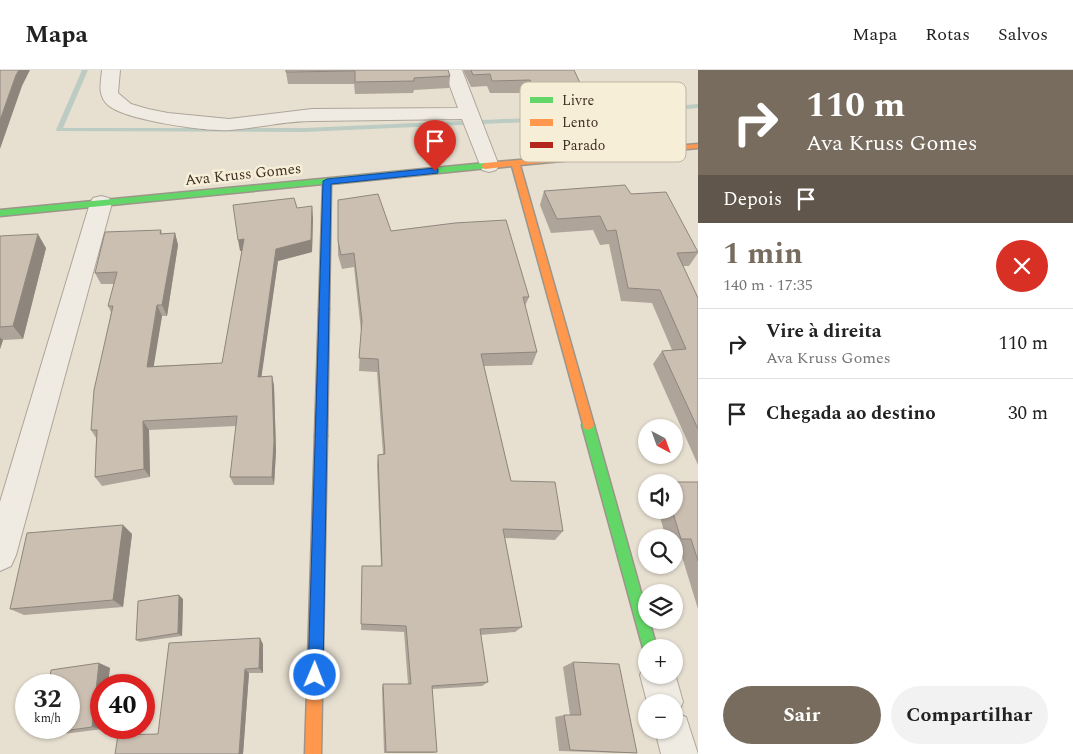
<!DOCTYPE html>
<html lang="pt">
<meta charset="utf-8">
<style>
body{margin:0;font-family:Spectral,serif;background:#f2f2f2;color:#222;height:100vh;display:flex;flex-direction:column;font-size:19px;white-space:nowrap}
*{box-sizing:border-box;margin:0}
p{font-size:16px;color:#767676}
.icon{flex:none;width:28px;height:28px;fill:none;stroke:currentColor;stroke-width:2;stroke-linecap:round;stroke-linejoin:round}
.map{position:relative;flex:1;overflow:hidden}
.details{display:flex;flex-direction:column;background:#fff;width:375px}
.details>*{flex:none}
.banner{background:#786c5e;color:#fff;overflow:hidden}
.needle{width:32px;rotate:139deg}
.tools{position:absolute;left:638px;top:349px;display:grid;gap:10px}
.tools a{display:grid;place-items:center;width:45px;height:45px;border-radius:50%;background:#fff;box-shadow:0 1px 4px #0004;font-size:25px}
.speed{position:absolute;left:15px;top:604px;display:flex;gap:10px;font-size:25px;font-weight:700;text-align:center}
.speed>*{display:grid;place-content:center;width:65px;height:65px;border-radius:50%;background:#fff;box-shadow:0 1px 4px #0004;line-height:1}
.speed small{font-size:12px;font-weight:400}
.speed .limit{border:8px solid #d22;background:#fff;color:#111}
.pin{position:absolute;display:grid;place-items:center;width:42px;height:42px;color:#fff;margin:-51px -21px;border-radius:50% 50% 50% 0;rotate:-45deg;box-shadow:0 0 5px #0007}
.pin .icon{rotate:45deg}
.me{position:absolute;width:55px;margin:-28px;rotate:1deg;stroke-linejoin:round;filter:drop-shadow(0 0 4px #0008)}
.turn{display:flex;align-items:center;gap:18px;height:105px;padding:0 25px;font-size:22px}
.turn .icon{width:65px;height:65px;stroke-width:2.5}
.turn b{display:block;font-size:35px;line-height:42px}
.then{display:flex;align-items:center;height:48px;padding:0 25px;background:#0003;gap:10px;font-size:19px}
.round{display:grid;place-items:center;flex:none;width:52px;height:52px;border-radius:26px;background:#f2f2f2}
.headline{display:flex;align-items:center;justify-content:space-between;height:85px;padding:0 25px}
h1{font-size:30px;font-weight:700;line-height:38px;color:#786c5e}
.cta{display:flex;gap:10px;margin-top:auto;padding:10px 25px}
.cta a{flex:1;height:58px;border-radius:30px;background:#786c5e;color:#fff;font-size:20px;font-weight:700;line-height:58px;text-align:center}
.cta a+a{background:#f2f2f2;color:#222}
ul{padding:0;list-style:none}
li{display:flex;align-items:center;gap:15px;height:70px;padding:0 25px;border-top:1px solid #e0e0e0}
li div{flex:1}
li b{display:block;font-size:19px}
li em{font-style:normal}
header{display:flex;align-items:center;gap:30px;box-sizing:border-box;height:70px;padding:0 25px;background:#fff;border-bottom:1px solid #e0e0e0}
header strong{font-size:24px}
nav{display:flex;gap:28px;margin-inline-start:auto;font-size:18px}
main{display:flex;flex:1;min-height:0}
.map>svg:first-child{display:block}
</style>
<header>
<strong>Mapa</strong>
<nav><a>Mapa</a><a>Rotas</a><a>Salvos</a></nav>
</header>
<main>
<div class="map">
<svg width="698" height="684" viewBox="0 0 698 684">
<rect width="100%" height="100%" fill="#e7e0d1"/>
<g fill="none" stroke-linecap="round" stroke-linejoin="round">
<path fill="#bcccc2" fill-rule="evenodd" d="M82 0H88L63 58H304L550 47 553 49 550 51 304 62 57 61 56 60Z
M698 34V38L582 48 579 46 582 44Z"/>
<defs>
<path id="street" d="M102 0H120L118 23 131 34 148 39 168 43 229 49 312 39 458 38 444 0H462L499 96 496 100 489 102 482 100 462 49C412 50 363 50 313 51 285 51 258 58 230 60 208 62 124 50 108 35 97 25 101 13 102 0Z
M101 126 109 128 112 133 16 485 11 496 0 501V432L90 133 93 128Z
M646 592V605H674V600L683 632 678 644 686 647 698 684H661L655 660H674V632H647L640 605Z"/>
<path id="fast" d="M485 93 488 94V98L331 114 329 239 324 243 319 239 323 114 0 146V140Z
M588 350 592 352 594 355 646 540V550H649L657 578H646V584L643 578 582 355 584 352Z"/>
<path id="slow" d="M698 74V78L520 95 594 355 592 358 588 360 584 358 512 96 485 99 481 96 485 93Z
M321 361 325 362 327 366 321 684H305L315 366 317 362Z"/>
<path id="jam" d="M324 235 329 239 327 366 325 370 321 371 317 370 315 366 319 239Z"/>
</defs>
<use href="#street" stroke="#ada599" stroke-width="2"/>
<use href="#fast" stroke="#9c958a" stroke-width="3"/>
<use href="#slow" stroke="#9c958a" stroke-width="3"/>
<use href="#jam" stroke="#9c958a" stroke-width="3"/>
<use href="#street" fill="#efebe3" fill-rule="evenodd"/>
<use href="#fast" fill="#63d668" fill-rule="evenodd"/>
<use href="#slow" fill="#ff974d" fill-rule="evenodd"/>
<use href="#jam" fill="#b3261e" fill-rule="evenodd"/>
</g>
<path fill="#afa499" d="M448 0 450 6 449 18 414 20 413 23 355 24 354 14H288L286 2Z
M463 0H574L604 65 599 77 550 81 527 23H490L487 16 471 17Z
M544 121 631 124 698 183 689 196H683L698 228V395L653 294 662 281 672 280 652 233 621 231 609 174 600 175 593 160 551 163 540 135Z
M297 138 313 148 312 182 278 191 261 307 272 306 274 316 276 381 274 415H234L230 407 236 356 149 360 150 407 102 416 95 407 96 368 91 360 111 242 108 236 114 214H101L95 203 161 160 162 164 175 163 178 175 167 246H162L153 296 222 293 242 181H240Z
M391 161 529 227 525 236 537 282 532 295 484 296 511 411 563 461 555 470 505 468 522 557 515 562 480 565 488 612 482 616 432 619 437 682 433 683H384L382 618 383 614H408L404 562 361 560 362 496H381L377 395 378 385 383 384 377 302 359 301 361 261 354 197 342 199 338 185V171Z
M0 166 46 178 23 269 3 270 0 279Z
M662 412H698V539L679 477H674V468H666L658 440H674V412Z
M123 455 132 464 123 537 24 545 10 539Z
M183 529 182 566 140 572 136 570Z
M263 574V603H249L243 684H115L158 664Z
M573 592 637 683H623L559 681 555 647 564 645H570L563 597Z
M99 593 110 598 101 658H104L103 659 55 665 41 664Z"/>
<path fill="#8e867d" d="M19 0H30L22 16 0 79V50L16 5Z
M312 136 313 148 312 182 278 191 260 317 258 307 276 179Z
M175 163 178 175 167 246 162 235Z
M38 164 46 178 23 269 13 256Z
M244 169 247 180 240 181 238 170Z
M157 235 162 246 152 307 147 297Z
M0 267 3 270 0 279Z
M272 306 274 316 276 381 274 415 272 407Z
M143 351 149 360 150 407 144 399Z
M123 455 132 464 123 537 113 530Z
M179 525 183 529 182 566 178 563Z
M260 568 263 574V603L259 598Z
M99 593 110 598 108 615H101V658H104L103 659 92 657Z
M245 599 249 603 243 684H239Z"/>
<path fill="#cbbfb2" stroke="#8e867d" d="M0 0H19L16 5 0 50Z
M286 0H448L450 6 414 8V11L355 12V1L286 2Z
M471 0H574L604 65 554 68 530 10 492 11 490 4 473 5Z
M625 115 631 124 666 122 698 182 677 183 698 228V359L662 281 686 279 660 220 628 218 616 160 607 161 600 146 557 149 544 121Z
M378 124 391 161 455 153 506 150 529 227H523L537 282 481 284 511 411 555 412 563 461 503 459 522 557 480 559 488 612 432 616 437 682H386L383 614H411L406 556 361 554 362 496H382L378 385 385 384 378 289 359 288 362 251 354 183 341 185 338 171V130Z
M294 128 297 138 312 136 311 170 276 179 258 307 272 306 274 371 272 407H230L237 346 143 351 144 399 95 407 97 360H91L94 320 113 236H108L117 202 95 203 105 162 161 160 160 164 175 163 162 235H157L147 297 222 293 244 169 238 170 233 135Z
M38 164 13 256 0 257V166Z
M663 412H698V491L691 469H681L672 440H674V412Z
M123 455 113 530 10 539 27 463Z
M179 525 178 563 136 570 138 531Z
M260 568 259 598 245 599 239 684H115L118 665 158 664 169 573Z
M573 592 619 594 637 683 570 680 564 645H581Z
M99 593 92 657 41 664 42 658H69V615H49L51 600Z"/>
<path fill="#1a73e8" stroke="#114b97" d="M435 98 438 99V103L331 114 323 605 320 610 315 612 310 610 308 605 323 111 327 109Z"/>
<g text-anchor="middle" stroke-width="5" stroke-linejoin="round" paint-order="stroke">
<g font-size="15" fill="#3d2e20" stroke="#f7eed8">
<text transform="translate(243 104) rotate(-6)" y="5">Ava Kruss Gomes</text>
</g>
</g>
<rect x="520" y="12" width="166" height="80" rx="8" fill="#f7eed8" stroke="#bfb4a1" stroke-width="1"/>
<rect x="530" y="27" width="23" height="6" fill="#63d668"/>
<rect x="530" y="49" width="23" height="7" fill="#ff974d"/>
<rect x="530" y="72" width="23" height="6" fill="#b3261e"/>
<g font-size="14" fill="#3d2e20">
<text x="562" y="35">Livre</text>
<text x="562" y="57">Lento</text>
<text x="562" y="80">Parado</text>
</g>
</svg>
<div class="tools">
<a><svg class="needle" viewBox="-14 -14 28 28"><path d="M0-13l5 13h-10z" fill="#e53935"/><path d="M0 13l5-13h-10z" fill="#767676"/></svg></a>
<a><svg class="icon" aria-label="sound" viewBox="0 0 24 24"><path d="M4 9h4l5-4v14l-5-4H4zM17 9q2 3 0 6"/></svg></a>
<a><svg class="icon" aria-label="search" viewBox="0 0 24 24"><circle cx="10" cy="10" r="6"/><path d="M15 15l6 6"/></svg></a>
<a><svg class="icon" aria-label="layers" viewBox="0 0 24 24"><path d="M12 4l9 5-9 5-9-5zM3 14l9 5 9-5"/></svg></a>
<a>+</a>
<a>−</a>
</div>
<div class="speed"><div>32<small>km/h</small></div><div class="limit">40</div></div>
<div class="pin" style="left:435px;top:101px;background:#d93025"><svg class="icon" aria-label="arrive" viewBox="0 0 24 24"><path d="M6 21V4h12l-3 4 3 4H6"/></svg></div>
<svg class="me" style="left:315px;top:605px" viewBox="-20 -20 40 40"><circle r="17" fill="#1a73e8" stroke="#fff" stroke-width="3"/><path d="M0-11L8 9 0 5-8 9z" fill="#fff"/></svg>
</div>
<section class="details">
<div class="banner">
<div class="turn"><svg class="icon" aria-label="right" viewBox="0 0 24 24"><path d="M7 20v-9h11M14 6l5 5-5 5"/></svg><div><b>110 m</b>Ava Kruss Gomes</div></div>
<div class="then">Depois<svg class="icon" aria-label="arrive" viewBox="0 0 24 24"><path d="M6 21V4h12l-3 4 3 4H6"/></svg></div>
</div>
<div class="headline"><div><h1>1 min</h1><p>140 m · 17:35</p></div><a class="round" style="background:#d93025;color:#fff"><svg class="icon" aria-label="close" viewBox="0 0 24 24"><path d="M6 6l12 12M18 6L6 18"/></svg></a></div>
<ul>
<li><svg class="icon" aria-label="right" viewBox="0 0 24 24"><path d="M7 20v-9h11M14 6l5 5-5 5"/></svg><div><b>Vire à direita</b><p>Ava Kruss Gomes</p></div><em>110 m</em></li>
<li><svg class="icon" aria-label="arrive" viewBox="0 0 24 24"><path d="M6 21V4h12l-3 4 3 4H6"/></svg><div><b>Chegada ao destino</b></div><em>30 m</em></li>
</ul>
<div class="cta"><a>Sair</a><a>Compartilhar</a></div>
</section>
</main>
